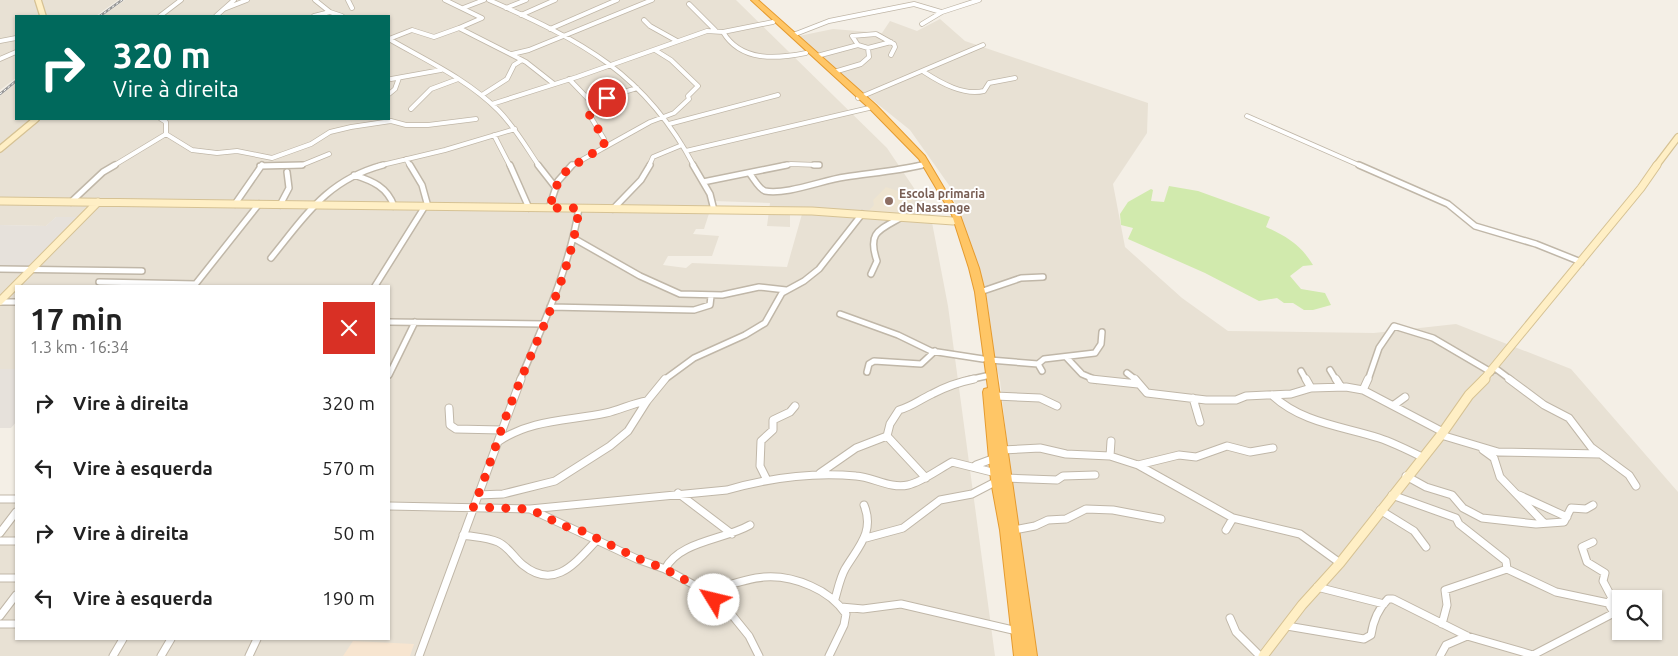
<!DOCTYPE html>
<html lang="pt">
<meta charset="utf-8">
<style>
body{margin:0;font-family:Ubuntu,sans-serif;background:#f6f6f6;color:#222;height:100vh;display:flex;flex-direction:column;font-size:19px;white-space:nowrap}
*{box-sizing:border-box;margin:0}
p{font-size:16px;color:#767676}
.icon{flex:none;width:28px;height:28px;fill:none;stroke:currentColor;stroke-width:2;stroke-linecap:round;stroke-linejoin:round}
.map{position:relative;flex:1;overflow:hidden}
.details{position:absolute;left:15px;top:285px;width:375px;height:355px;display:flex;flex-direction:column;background:#fff;border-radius:0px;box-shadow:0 1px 4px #0004}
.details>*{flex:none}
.banner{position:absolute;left:15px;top:15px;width:375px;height:105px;border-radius:0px;box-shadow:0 1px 4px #0004;background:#00695c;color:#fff;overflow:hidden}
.tools{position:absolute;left:1612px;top:590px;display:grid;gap:10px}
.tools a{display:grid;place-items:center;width:50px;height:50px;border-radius:0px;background:#fff;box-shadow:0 1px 4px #0004;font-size:25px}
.pin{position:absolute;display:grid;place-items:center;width:42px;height:42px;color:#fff;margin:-21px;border:2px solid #fff;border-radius:50%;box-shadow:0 1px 5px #0007}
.me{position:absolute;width:55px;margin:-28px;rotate:306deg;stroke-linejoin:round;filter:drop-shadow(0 0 4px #0008)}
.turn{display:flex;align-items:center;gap:18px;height:105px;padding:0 15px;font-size:22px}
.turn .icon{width:65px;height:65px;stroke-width:2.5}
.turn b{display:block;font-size:35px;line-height:42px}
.round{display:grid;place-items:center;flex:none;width:52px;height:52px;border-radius:0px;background:#f6f6f6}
.head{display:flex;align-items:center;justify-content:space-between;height:85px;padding:0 15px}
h1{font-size:30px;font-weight:700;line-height:38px}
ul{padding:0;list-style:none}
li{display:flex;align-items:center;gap:15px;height:65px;padding:0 15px}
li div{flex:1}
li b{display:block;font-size:19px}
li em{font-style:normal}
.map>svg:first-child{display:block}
</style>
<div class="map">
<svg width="1678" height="656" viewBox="0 0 1678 656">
<rect width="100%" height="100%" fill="#f4efe6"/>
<path fill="#e8e1d4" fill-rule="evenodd" d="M0 0H118L96 16H16V78L0 90Z
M125 0H736L887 148 930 212 948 306 995 656H0V495H16V639H389V286H16V369H0V267L78 217H56L46 226 0 225V96L16 83V119H389V16H102ZM713 201 770 203 767 226 790 227V214H802L787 267 692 263 686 268 663 265 668 256H712L719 236 693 234 696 229H704Z
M940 19 965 41 1148 103 1147 133 1113 184 1125 247 1182 298 1228 331 1374 333 1456 324 1571 369 1678 492V656H1031L1000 381 951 188 910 130 794 37 833 29 882 33 890 21 917 31ZM1621 599H1654V631H1621Z"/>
<path fill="#f7e5d0" d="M353 641 414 644 410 656H343Z"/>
<path fill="#e6e1db" d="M56 217H79L31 267H0V225L46 226Z
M0 369H16V422L11 428H0Z"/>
<path fill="#eee4d0" d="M886 187 916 197 906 207 911 217 876 214 868 211 874 205 873 200Z"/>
<path fill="#d1eaad" d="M1169 186 1198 191 1270 217 1266 227C1286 236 1301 245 1313 265L1303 266 1290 276 1301 289 1325 293 1331 305 1313 310H1304L1293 303H1284L1277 298 1259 301 1205 273 1128 239 1133 228 1121 225 1120 214 1128 202 1151 189 1153 190 1151 201 1164 202Z"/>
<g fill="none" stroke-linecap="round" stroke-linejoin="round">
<defs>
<path id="street-far2" d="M315 0 330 12 342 16
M348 0 352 8
M445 0 482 18 459 28
M489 0C582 41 645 73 694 166
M689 4 715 30
M463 8 484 0
M506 8 526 0
M224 9 247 0
M521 15 555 0
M160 16 181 0
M216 16 234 0
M314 16 330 12
M644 20 650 26 677 41
M922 24 942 12 979 0
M550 29 617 0
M723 32C741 62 776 59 806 53
M793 35 829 21 914 4 941 12
M389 39C427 61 467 79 498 110 515 127 526 147 539 166
M389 39 412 30 434 37 459 28 526 62 554 84
M0 41 16 38
M858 45 852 36 876 34 894 44 895 47 891 55
M512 54 529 50 652 0
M817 56 858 45 868 48 891 42
M0 59 16 52
M834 72 861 64 869 57 868 48
M924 72C941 83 964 96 984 91L989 83 1015 78
M391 79 441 70
M569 79 594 105 589 114 604 139V146
M389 94 395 89 399 78
M482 95 507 79 514 65 522 60
M858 98 983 45
M591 102 637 88
M492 104 577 77 707 31 723 32 773 22
M411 109 431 89 458 79
M1247 116 1361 166
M669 124 778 95
M166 134 192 150 217 153 237 151 272 158 311 144 330 132 351 127 391 121 406 125H428L476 119
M494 135 510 166
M686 151 869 108
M406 159 410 166
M113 166 166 134V122L161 119
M260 166 302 165 329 154
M378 166 445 150 515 129
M571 166 650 122 674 113 689 99 688 96 698 86 671 60 655 50
M649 166 653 157 682 145
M781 166 791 164 819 165
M917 166 922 165"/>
<path id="street-far1" d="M510 165 529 208
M538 165 556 188
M693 165 710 194 714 210
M814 165H819
M1359 165 1448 204 1475 226 1536 244 1581 262
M260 166 302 165
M750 174C754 179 759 189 765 191 787 195 823 180 845 177 871 173 897 171 922 165
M354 175C373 181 387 187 394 206
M703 182 787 165
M71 202 103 172 115 165
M235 204 262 165
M280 205 289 188 287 172
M549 208 558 181 572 165
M613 209 641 180 650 165
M575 239 640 276 680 294 722 295 759 287 786 290
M271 258C306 215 327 180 383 165
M0 269 142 271
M871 274 877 261C867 232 879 230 902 217
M99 282 196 284
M194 286 259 204
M375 286 427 203 422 185 410 165
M980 292 1021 278 1043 277
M0 302H16
M550 307 694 310 710 305 711 296
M840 314 898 335 931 351 983 359
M389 322 543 324
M1067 358 1082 374 1096 380
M990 360 1038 364 1042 371
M1038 364 1044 359 1095 353 1101 344 1102 332
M1495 368 1511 380
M1330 370 1336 380
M1301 371 1306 380
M867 372 869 364 874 361 921 364 935 351
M1127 373 1136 380
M389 375 415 322
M520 380C544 323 569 269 579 208
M664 380 694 358 745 335 765 323 782 293 804 281 819 269 862 214
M968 380 986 376
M1368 380 1379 348 1394 326 1433 338 1491 372"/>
<path id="street" d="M1091 379 1138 384
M1135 379 1147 393 1206 400H1236L1246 396 1291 394 1311 388 1346 387 1363 390 1443 432
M1306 379 1311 388
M1336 379 1341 387
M1509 379 1544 405 1569 418 1591 447 1629 475 1636 486
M1363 390 1368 379
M1272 395C1302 423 1342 426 1379 438 1394 443 1408 450 1422 457
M995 396 1040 398 1057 406
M1193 398 1200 422
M1394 405 1405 397
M449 408 450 425 456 429 501 430
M1441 435 1498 452 1600 454
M887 436 926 478
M499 441C532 419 569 421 606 413 620 410 633 403 647 401
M1111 441 1110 456 1138 465 1179 455 1196 457 1227 446 1250 452 1273 448
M1002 450 1040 448 1066 454 1110 456
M1483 450 1494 458 1500 477 1544 523
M976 465 995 458
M1138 465 1233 518
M820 473 856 448 887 436 890 424 899 410C913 406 919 400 932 394 945 387 959 382 974 379
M1406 476 1426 487 1452 495 1463 508 1482 518 1536 524 1564 522 1571 508 1586 509 1593 505
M1006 478 1057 480 1063 476 1095 475
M767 480 760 466 761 441 773 430V420L790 412 795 406
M678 493 732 534
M478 495 503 494 555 481 610 446 628 431 647 401 665 379
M1392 495 1456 518 1459 524 1506 561 1507 569
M1519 495 1567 517
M0 499H16
M389 506 530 509 637 559 665 569 707 592 732 615 749 636 759 656
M530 509 727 490C769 478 812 472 856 476 873 477 890 489 908 485 922 482 939 469 952 462L996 473
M1380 510 1414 531 1426 547
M1014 530 1035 526 1048 520 1066 519 1086 509 1113 510 1161 519
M1226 530 1233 518 1300 534 1340 563
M0 533 16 512
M463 535C474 537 487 537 498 542 509 547 514 558 523 565 555 591 576 562 597 540
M866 538 903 528 940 500 972 494 997 481
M0 541H16
M1593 542 1582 547 1587 562 1605 573 1603 581 1612 598 1608 603
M665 569C679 541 724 540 750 525
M0 578H16
M1317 587 1384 604
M707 592C746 580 770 568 811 586 825 592 837 601 846 614L844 625 829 656
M835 599C838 589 840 578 845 569 858 547 875 532 864 505
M841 607 863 609 901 604 1017 631
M0 616 16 595
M1230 618 1236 632 1260 656
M0 624H16
M1442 624 1447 605 1445 590 1507 569
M1287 626 1364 639 1371 635C1373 621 1378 609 1388 599H1393L1467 636 1533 655 1614 613 1608 603 1556 592 1507 569
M113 656 123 639
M161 656 171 639
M249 656 257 639
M419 656 521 379
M1440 656 1446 645 1467 636"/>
<path id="secondary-far2" d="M38 0 43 16
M0 149 36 119
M1656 166 1678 137"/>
<path id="secondary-far1" d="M0 201 812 211 953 221
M0 301 98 202
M1483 380 1641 188 1657 165"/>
<path id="secondary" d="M1263 656 1302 605 1340 563 1441 435 1469 395 1485 379"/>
<path id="highway" d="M751 0H758L876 105 925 156 960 215 979 268 985 292 1037 656H1014L1000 530 991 481 983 392 984 389 988 388 975 292 969 268 952 215 919 159 870 109Z"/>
</defs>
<use href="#street-far2" stroke="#c0b7a8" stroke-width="5.5"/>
<use href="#street-far1" stroke="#c0b7a8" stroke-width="8"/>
<use href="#street" stroke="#c0b7a8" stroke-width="9"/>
<use href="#secondary-far2" stroke="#d6c294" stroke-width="8"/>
<use href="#secondary-far1" stroke="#d6c294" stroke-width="9"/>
<use href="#secondary" stroke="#d6c294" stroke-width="11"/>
<use href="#highway" stroke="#e59b30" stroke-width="2"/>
<use href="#street-far2" stroke="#fff" stroke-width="4"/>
<use href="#street-far1" stroke="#fff" stroke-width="5"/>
<use href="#street" stroke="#fff" stroke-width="7"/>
<use href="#secondary-far2" stroke="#ffefc5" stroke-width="5.5"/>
<use href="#secondary-far1" stroke="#ffefc5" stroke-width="7"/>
<use href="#secondary" stroke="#ffefc5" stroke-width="9"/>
<use href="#highway" fill="#ffc666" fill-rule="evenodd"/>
<defs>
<path id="rail" d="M100 16 122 0
M0 94 16 81"/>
</defs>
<use href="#rail" stroke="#969696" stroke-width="2.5"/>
<use href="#rail" stroke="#fff" stroke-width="1" stroke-dasharray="2.5" stroke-linecap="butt"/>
</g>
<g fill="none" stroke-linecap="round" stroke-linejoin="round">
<path stroke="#ff2c12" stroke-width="9" stroke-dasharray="0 16.2" d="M607 98 591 102 594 105 589 114 604 139V146L567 170 558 182 549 208H579C571 275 539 333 514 396 499 432 489 471 473 507L530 509 564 526 580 530 637 558 665 569 707 592 714 600"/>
</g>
<circle fill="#8d6e63" stroke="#fff" stroke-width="2" cx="889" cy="201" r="5"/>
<g text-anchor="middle" stroke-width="4" stroke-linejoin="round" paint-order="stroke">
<g font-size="12" font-weight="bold" fill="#785e54" stroke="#fff" text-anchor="start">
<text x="899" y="198">Escola primaria<tspan x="899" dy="14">de Nassange</tspan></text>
</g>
</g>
</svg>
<div class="tools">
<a><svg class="icon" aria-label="search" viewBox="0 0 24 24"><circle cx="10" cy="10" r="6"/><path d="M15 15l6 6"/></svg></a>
</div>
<div class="pin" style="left:607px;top:98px;background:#d93025"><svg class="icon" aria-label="arrive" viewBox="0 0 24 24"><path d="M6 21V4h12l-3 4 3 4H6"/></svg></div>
<svg class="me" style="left:714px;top:600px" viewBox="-20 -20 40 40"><circle r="19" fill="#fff"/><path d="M0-13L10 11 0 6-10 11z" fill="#ff2c12"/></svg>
<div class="banner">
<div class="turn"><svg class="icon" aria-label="right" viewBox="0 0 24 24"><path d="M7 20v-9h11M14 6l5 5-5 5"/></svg><div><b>320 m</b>Vire à direita</div></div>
</div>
<section class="details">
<div class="head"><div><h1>17 min</h1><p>1.3 km · 16:34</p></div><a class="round" style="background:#d93025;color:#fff"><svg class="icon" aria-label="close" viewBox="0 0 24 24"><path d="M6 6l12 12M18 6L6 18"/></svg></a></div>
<ul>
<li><svg class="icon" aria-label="right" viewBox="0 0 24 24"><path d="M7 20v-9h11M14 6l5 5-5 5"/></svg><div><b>Vire à direita</b></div><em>320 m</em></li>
<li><svg class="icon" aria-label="left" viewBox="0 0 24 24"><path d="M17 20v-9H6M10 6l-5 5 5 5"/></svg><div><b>Vire à esquerda</b></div><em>570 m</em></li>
<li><svg class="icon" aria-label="right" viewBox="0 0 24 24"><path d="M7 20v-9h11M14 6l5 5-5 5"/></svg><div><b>Vire à direita</b></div><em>50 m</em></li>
<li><svg class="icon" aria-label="left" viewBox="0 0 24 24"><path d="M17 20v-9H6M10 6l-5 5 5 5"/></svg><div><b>Vire à esquerda</b></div><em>190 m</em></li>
</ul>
</section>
</div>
